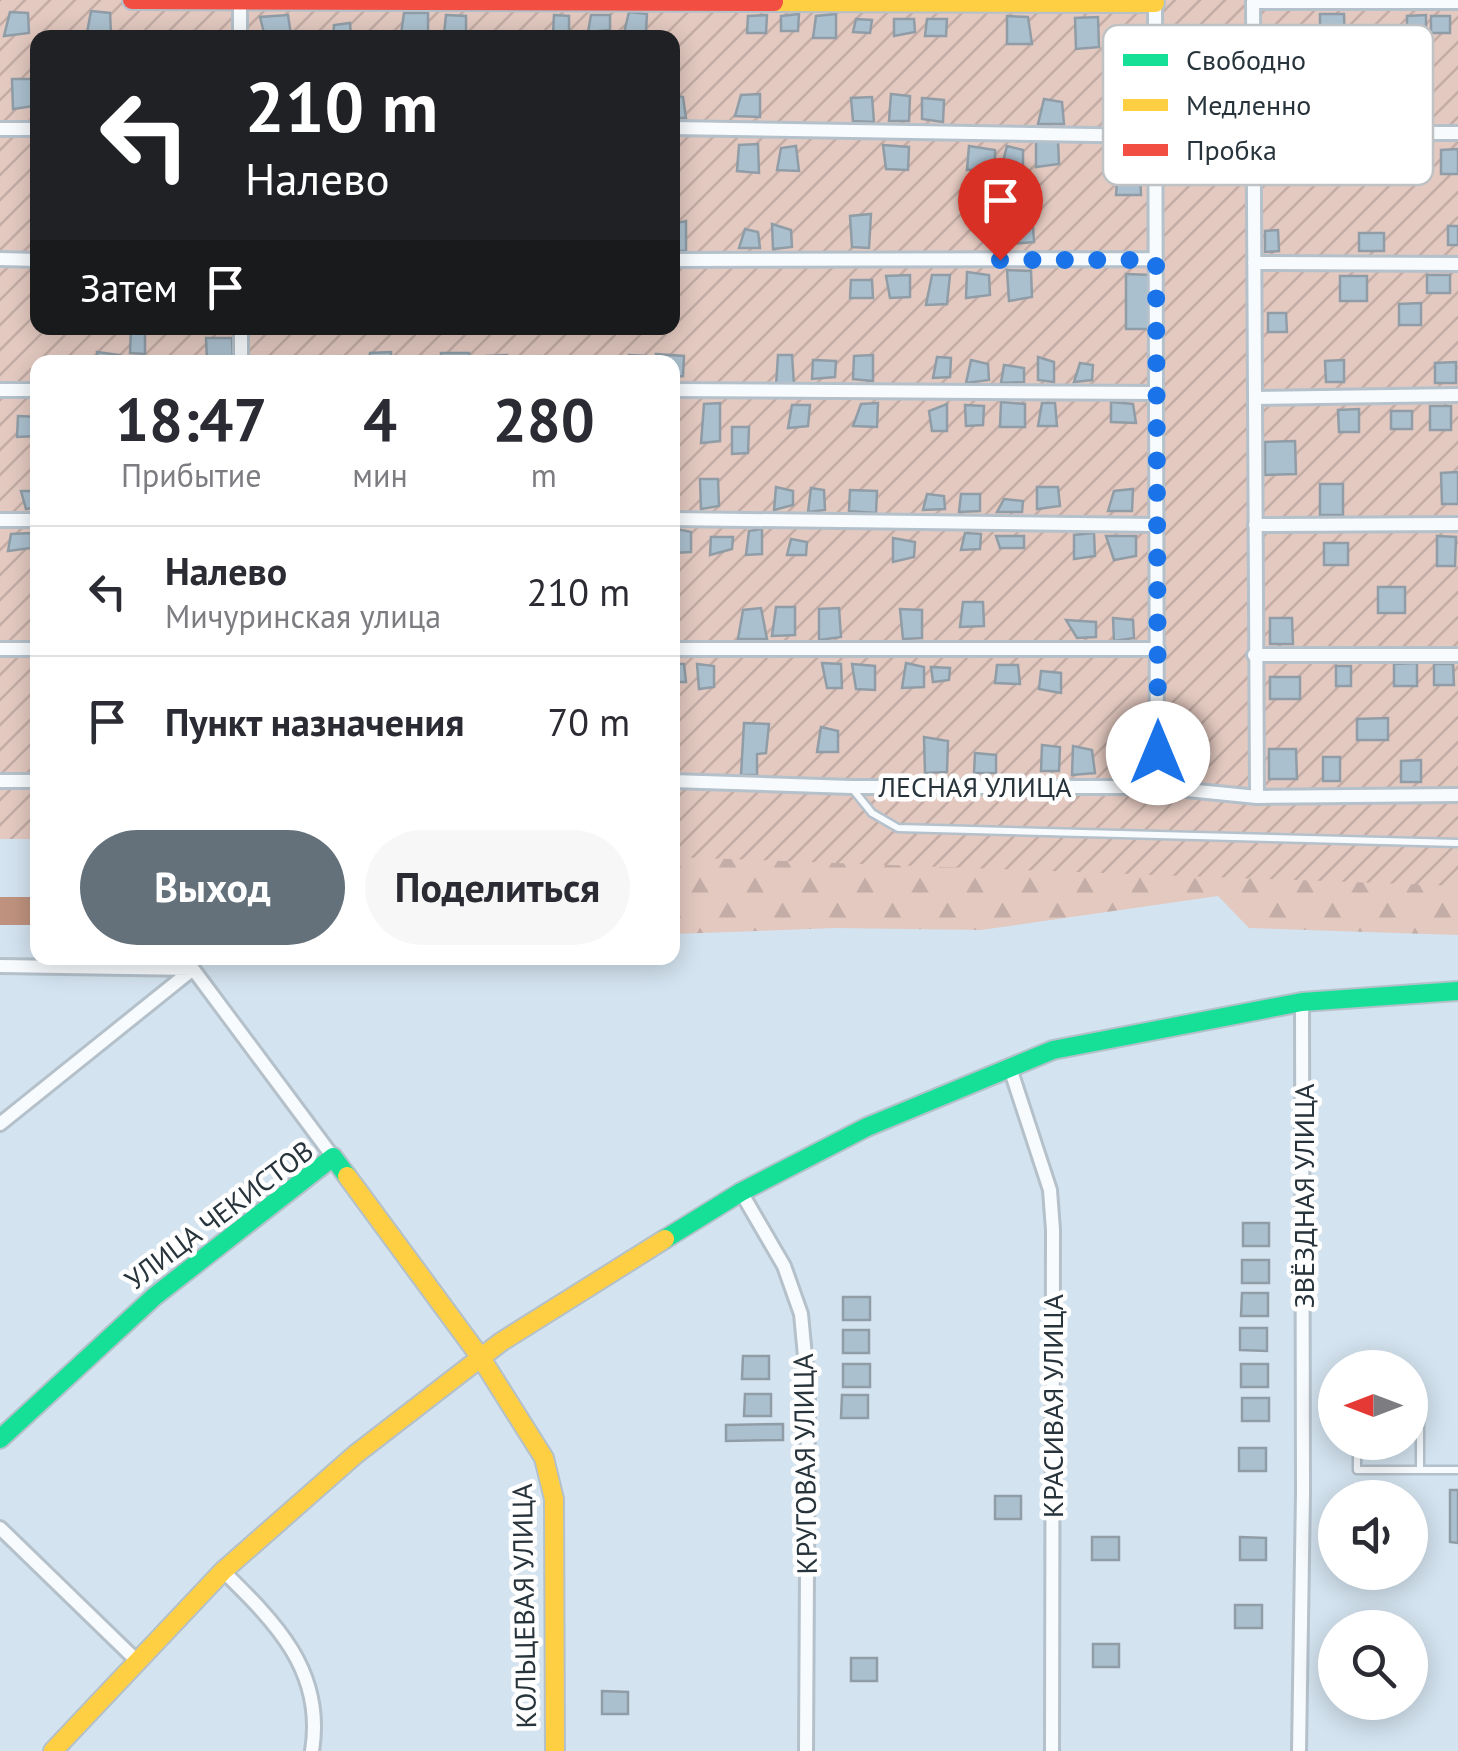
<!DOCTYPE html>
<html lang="ru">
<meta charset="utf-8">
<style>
body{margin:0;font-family:"PT Sans",sans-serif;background:#f7f7f7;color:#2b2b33;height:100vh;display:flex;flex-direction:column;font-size:38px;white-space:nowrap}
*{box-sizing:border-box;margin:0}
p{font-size:32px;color:#7c7c81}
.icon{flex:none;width:55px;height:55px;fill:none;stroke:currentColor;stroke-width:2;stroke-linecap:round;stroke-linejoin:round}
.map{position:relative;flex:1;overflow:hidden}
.panel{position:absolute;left:30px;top:355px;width:650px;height:610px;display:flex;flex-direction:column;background:#fff;border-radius:20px;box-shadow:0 5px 25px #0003}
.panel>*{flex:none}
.hud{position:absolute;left:30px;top:30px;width:650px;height:305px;border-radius:20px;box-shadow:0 5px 25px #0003;background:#202124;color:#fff;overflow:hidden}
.needle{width:65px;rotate:270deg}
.tools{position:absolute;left:1318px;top:1350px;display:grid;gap:20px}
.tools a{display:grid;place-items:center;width:110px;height:110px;border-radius:50%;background:#fff;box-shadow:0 5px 25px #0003;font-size:50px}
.pin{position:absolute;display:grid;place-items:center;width:85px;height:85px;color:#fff;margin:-102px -42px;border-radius:50% 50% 50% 0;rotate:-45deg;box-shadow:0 0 10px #0007}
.pin .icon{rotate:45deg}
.me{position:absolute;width:110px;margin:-55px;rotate:0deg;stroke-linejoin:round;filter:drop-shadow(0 0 8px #0008)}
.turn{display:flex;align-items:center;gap:35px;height:210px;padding:0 50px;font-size:45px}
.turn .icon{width:130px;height:130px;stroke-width:2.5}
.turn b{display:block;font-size:70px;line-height:85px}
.then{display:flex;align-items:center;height:95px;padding:0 50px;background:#0003;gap:20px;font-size:38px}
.eta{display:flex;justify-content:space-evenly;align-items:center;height:170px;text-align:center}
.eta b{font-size:60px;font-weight:600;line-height:70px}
.primary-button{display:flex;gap:20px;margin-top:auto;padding:20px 50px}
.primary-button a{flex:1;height:115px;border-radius:60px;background:#64717b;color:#fff;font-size:40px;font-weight:600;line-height:115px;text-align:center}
.primary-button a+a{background:#f7f7f7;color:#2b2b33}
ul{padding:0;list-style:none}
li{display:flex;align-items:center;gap:30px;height:130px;padding:0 50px;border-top:2px solid #e1e1e2}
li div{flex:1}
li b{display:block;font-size:38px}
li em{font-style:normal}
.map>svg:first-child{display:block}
</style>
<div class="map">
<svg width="1458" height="1751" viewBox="0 0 1458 1751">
<defs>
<pattern id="forest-firs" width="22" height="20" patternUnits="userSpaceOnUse" patternTransform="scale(2.5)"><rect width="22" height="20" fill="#e3c9c0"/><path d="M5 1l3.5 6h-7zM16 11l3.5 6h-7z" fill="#c3ada6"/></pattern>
<pattern id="garden-furrows" width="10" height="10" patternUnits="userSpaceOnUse" patternTransform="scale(2.5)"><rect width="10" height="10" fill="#e3c9c0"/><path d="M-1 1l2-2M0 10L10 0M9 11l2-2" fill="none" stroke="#c3ada6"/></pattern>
</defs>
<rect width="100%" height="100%" fill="#d3e3ef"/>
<path fill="url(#forest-firs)" d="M672 804 1458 857V935L1249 928 1218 896 981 930 836 928 673 934Z"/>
<path fill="url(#garden-furrows)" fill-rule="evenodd" d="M0 0H1458V886L673 857 672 362H38L37 839H0ZM38 38H672V328H38Z"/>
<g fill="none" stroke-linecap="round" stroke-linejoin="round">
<path stroke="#be927e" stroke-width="28" d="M0 911H38"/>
</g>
<path fill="#abc0cf" stroke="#909da6" stroke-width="2.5" d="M91 11 110 13 111 34 86 38Z
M10 12 28 13 29 33 4 36Z
M629 12 647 14 646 31 624 33Z
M404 13H428V34H401Z
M799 14 798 31H781V16Z
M836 14V38H813L816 16Z
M1320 14H1344L1345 45H1320Z
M288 15 291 35 265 37 260 17Z
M446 15 466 16V31L444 34Z
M554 15 569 16V36L553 34Z
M591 15H610V30L588 32Z
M767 15 766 33H747L748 16Z
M1426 15V36H1407V16Z
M1007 16 1028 17 1032 44H1007Z
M1431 16H1450V33H1431Z
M1098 17 1099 47 1076 49 1075 18Z
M856 19 872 20 870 33 853 32Z
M894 19H914L915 32 894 36Z
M927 19H947L946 36H925Z
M350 23 351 38H333L334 25Z
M12 79H35L34 106 13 109Z
M760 94V117L735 116 741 95Z
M891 94 910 96 909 121H889Z
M672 95 683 97 686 118H672Z
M872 97 874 122 853 121 851 98Z
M922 98 944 100 943 122 922 119Z
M1044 99 1062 102 1064 124H1038Z
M1036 141H1058L1059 164 1036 167Z
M758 144 759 173 737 171 739 145Z
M883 145 909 147 908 170 886 169Z
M796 146 799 171 777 170 781 148Z
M969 146 995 150V169L967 170Z
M1007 146 1023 150V171L1001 169Z
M1458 149V174H1441V150Z
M1118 168 1140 169 1141 195H1116Z
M1011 209 1032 210 1034 242 1008 244Z
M871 214 869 248 852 247 850 216Z
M686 221V251H672V224Z
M772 224 791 230 792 247 773 249Z
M1448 226H1458V245H1448Z
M745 229 758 232 760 248H739Z
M1278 230 1279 251 1265 252V231Z
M1359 233H1384V251H1359Z
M1007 270 1031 271 1032 297 1009 301Z
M967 272 989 275 990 295 966 298Z
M1126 274 1152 275V329H1126Z
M910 275V297L890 298 886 276Z
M932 275H950L947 304 926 305Z
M1427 275H1450V293H1427Z
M1340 276H1367V301H1340Z
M851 280H872L873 298H850Z
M1421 303V325H1399V304Z
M1268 313H1286L1287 332H1268Z
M131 328 145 329V354L130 353Z
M206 338H232L233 362H207Z
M97 352 120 355V362H98Z
M391 352V362H369L370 353Z
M441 353H469L470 362H441Z
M656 354 684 356 683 376 672 377V362H656Z
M507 355V362H485L486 356Z
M629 355 646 356 647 362H630Z
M778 355H792L794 385 776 386Z
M873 355V381L853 379 854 356Z
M937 357 951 358 950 377 933 378Z
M1038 357 1054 362V382L1038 380Z
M813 360 836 361 835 377 812 379Z
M971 360 988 364 989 380 966 383Z
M1344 360V382H1326L1325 361Z
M1456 362V383H1435V363Z
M1080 363 1093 365 1092 380 1074 382Z
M1004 365 1024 368V382L1001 383Z
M1001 402 1025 404V427H1000Z
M1111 402 1133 404 1136 423 1111 422Z
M720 403V441L701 443 704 404Z
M878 403 877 427 853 426 861 404Z
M1042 403H1055L1057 426H1038Z
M947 404V431H932L929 411Z
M792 405H810L808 426 788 428Z
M965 405 984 406 983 425 966 426Z
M1430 406H1451V430H1430Z
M1359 409V432H1339L1338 410Z
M1391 411H1412V429H1391Z
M18 416 38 417V436L17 437Z
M732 427H749L748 453 732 454Z
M1295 441 1296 474 1265 475V442Z
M1458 472V504H1442L1441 473Z
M700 479H718L719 506 701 509Z
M1320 484H1343V515H1320Z
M776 487 793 491V505L774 510Z
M1037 487H1058L1060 506 1037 509Z
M811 488 824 490 825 510 808 512Z
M1133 489 1132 511H1108L1114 491Z
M850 490 877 491 876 513 849 511Z
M21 491H38V507L26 509Z
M927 494 944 496 945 509 923 510Z
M961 494H980V511L959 512Z
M1004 499 1023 501 1022 512H997Z
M672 528 691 532V552L672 553Z
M762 529V554L746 555 749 531Z
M31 533V548L8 551 11 534Z
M965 533 981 534 980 549 961 550Z
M1094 533 1095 556 1074 559V535Z
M996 536H1024V548H1000Z
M1106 536H1136V556L1114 560Z
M1437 536 1456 537 1455 566H1437Z
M711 537H733L732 549 710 555Z
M893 538 915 542 914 557 893 562Z
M791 539 807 542 806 555H787Z
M1324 543H1348V565H1324Z
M1378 587H1405V613H1378Z
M963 602H983L984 626 960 627Z
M776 607H795V635L772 636Z
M761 608 767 639H738L743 610Z
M839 608 841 637 819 640V609Z
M900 609 922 610V638L903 639Z
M1113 618 1133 620 1134 638 1114 641Z
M1270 618H1292L1293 644H1270Z
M1066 620 1096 622V637L1077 638Z
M822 663 841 664 842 688H827Z
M906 663 924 667V687L902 688Z
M1417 663V686H1394V664Z
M672 664H684L686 682H672Z
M697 664 714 666V687L699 689Z
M852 664 875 666V690L856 689Z
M1434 664H1453L1454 685H1434Z
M997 665H1018L1020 684 995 683Z
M1336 666H1351V686H1336Z
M931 667 950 668 949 680 933 682Z
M1041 671 1061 673V693L1039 689Z
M1270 677H1300V699H1270Z
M1388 718V740H1357V719Z
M744 723 769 724 766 753 757 754V775H741Z
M821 727 838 731V752H817Z
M924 737 948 741 947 772 925 773Z
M1042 745 1060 747 1059 771H1041Z
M1073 746 1092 750 1095 773 1072 775Z
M1269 749H1296L1297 779H1269Z
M1114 750 1135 751 1134 776H1113Z
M975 753 996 755V773H974Z
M1323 757H1340V781H1323Z
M1421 760V782H1401V761Z
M1243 1223H1269V1246H1243Z
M1242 1260H1269V1283H1242Z
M1242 1293H1268V1316H1241Z
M843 1297H870V1320H843Z
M1240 1328H1267V1351L1240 1350Z
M843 1330H869V1353H843Z
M743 1356H769V1379H742Z
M843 1364H870V1387H843Z
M1241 1364H1268V1387H1241Z
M745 1394H771V1416H744Z
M842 1395H868V1418H841Z
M1242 1398H1269V1421H1242Z
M783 1424V1440L726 1441V1425Z
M1239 1448H1266V1471H1239Z
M1450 1490H1458V1543L1450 1542Z
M995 1496H1021V1519H995Z
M1092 1537H1119V1560H1092Z
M1240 1537 1266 1538V1560H1240Z
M1235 1605H1262V1628H1235Z
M1093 1644H1119V1667H1093Z
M851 1658H877V1681H851Z
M602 1691 628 1692V1714H602Z"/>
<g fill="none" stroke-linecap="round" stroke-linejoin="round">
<defs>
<path id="lane" d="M851 787 872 813 898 828 1458 843
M1410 1408H1420V1470
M1357 1442V1470H1458"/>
<path id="street" d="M1155 0 1157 787
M240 38V0
M672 128 1156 136
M0 129H38
M1254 133H1458
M0 259 38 260
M672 260 1156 259
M1254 263 1458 264
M241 328V362
M0 390H38
M672 390 1157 393
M1255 398 1458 395
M672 519 1157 525
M0 520H38
M1255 525 1458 524
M0 649H38
M672 649H1158
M1254 655H1458
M0 781H38
M672 781 851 787H1157L1257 797 1458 795
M1257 797 1253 2H1458
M0 966 192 969
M1010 1068 1050 1190 1053 1230 1052 1751
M0 1124 193 969 333 1157
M741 1192 784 1266 801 1314 808 1388 806 1751
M0 1528 135 1659
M223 1571C275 1622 325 1671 312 1751
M1299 1751 1303 1493 1302 1002"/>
<path id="fast" d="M665 1239 741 1192 867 1127 1053 1050 1302 1002 1458 991
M0 1439 155 1296 333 1157 347 1176"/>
<path id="slow" d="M774 2 1155 3
M347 1176 481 1358 544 1458 554 1499 555 1751
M53 1751 223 1571 356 1454 501 1342 665 1239"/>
<path id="jam" d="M132 0 774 2"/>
</defs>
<use href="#lane" stroke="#b4c0ca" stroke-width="11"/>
<use href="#street" stroke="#b4c0ca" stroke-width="18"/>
<use href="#fast" stroke="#b4c0ca" stroke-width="22"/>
<use href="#slow" stroke="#b4c0ca" stroke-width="22"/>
<use href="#jam" stroke="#b4c0ca" stroke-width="22"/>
<use href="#lane" stroke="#f8fbfd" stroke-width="6"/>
<use href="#street" stroke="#f8fbfd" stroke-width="12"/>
<use href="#fast" stroke="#16e098" stroke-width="18"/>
<use href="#slow" stroke="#ffcf43" stroke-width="18"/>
<use href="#jam" stroke="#f24e42" stroke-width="18"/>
</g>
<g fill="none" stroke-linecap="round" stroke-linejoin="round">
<path stroke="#1a73e8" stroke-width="18" stroke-dasharray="0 32.4" d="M1000 260H1156L1158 753"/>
</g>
<g text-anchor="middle" stroke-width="9" stroke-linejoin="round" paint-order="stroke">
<g font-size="28" fill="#28343c" stroke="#fff">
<text x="975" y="797">ЛЕСНАЯ УЛИЦА</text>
<text transform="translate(1304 1196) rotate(-90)" y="10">ЗВЁЗДНАЯ УЛИЦА</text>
<text transform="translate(219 1215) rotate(-37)" y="10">УЛИЦА ЧЕКИСТОВ</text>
<text transform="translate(1053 1406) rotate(-90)" y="10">КРАСИВАЯ УЛИЦА</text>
<text transform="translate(805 1464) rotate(-91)" y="10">КРУГОВАЯ УЛИЦА</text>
<text transform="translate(524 1606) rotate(-91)" y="10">КОЛЬЦЕВАЯ УЛИЦА</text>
</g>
</g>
<rect x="1103" y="25" width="330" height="160" rx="15" fill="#fff" stroke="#bec2c4" stroke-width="2.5"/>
<rect x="1123" y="54" width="45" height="12" fill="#16e098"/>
<rect x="1123" y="99" width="45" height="12" fill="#ffcf43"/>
<rect x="1123" y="144" width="45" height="12" fill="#f24e42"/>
<g font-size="28" fill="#28343c">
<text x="1186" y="70">Свободно</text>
<text x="1186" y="115">Медленно</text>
<text x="1186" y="160">Пробка</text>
</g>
</svg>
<div class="tools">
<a><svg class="needle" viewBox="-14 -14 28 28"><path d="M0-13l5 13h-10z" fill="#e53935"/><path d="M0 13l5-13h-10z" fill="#7c7c81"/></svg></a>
<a><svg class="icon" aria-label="sound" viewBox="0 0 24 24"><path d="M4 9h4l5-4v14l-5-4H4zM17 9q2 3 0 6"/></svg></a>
<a><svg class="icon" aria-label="search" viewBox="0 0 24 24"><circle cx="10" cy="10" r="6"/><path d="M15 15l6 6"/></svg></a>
</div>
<div class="pin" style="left:1000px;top:260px;background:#d93025"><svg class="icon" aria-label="arrive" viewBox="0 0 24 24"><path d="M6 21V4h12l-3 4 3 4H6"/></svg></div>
<svg class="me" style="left:1158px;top:753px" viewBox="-20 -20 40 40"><circle r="19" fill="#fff"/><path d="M0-13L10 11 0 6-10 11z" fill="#1a73e8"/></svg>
<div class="hud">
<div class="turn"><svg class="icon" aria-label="left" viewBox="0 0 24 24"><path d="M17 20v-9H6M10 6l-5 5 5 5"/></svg><div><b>210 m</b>Налево</div></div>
<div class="then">Затем<svg class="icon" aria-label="arrive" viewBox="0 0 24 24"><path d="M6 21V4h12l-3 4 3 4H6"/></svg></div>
</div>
<section class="panel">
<div class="eta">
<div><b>18:47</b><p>Прибытие</p></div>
<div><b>4</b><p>мин</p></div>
<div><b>280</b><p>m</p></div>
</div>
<ul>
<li><svg class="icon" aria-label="left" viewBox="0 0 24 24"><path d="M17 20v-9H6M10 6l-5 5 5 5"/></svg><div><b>Налево</b><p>Мичуринская улица</p></div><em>210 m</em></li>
<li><svg class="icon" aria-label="arrive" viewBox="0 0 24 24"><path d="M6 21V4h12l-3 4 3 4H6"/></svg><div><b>Пункт назначения</b></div><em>70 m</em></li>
</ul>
<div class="primary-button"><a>Выход</a><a>Поделиться</a></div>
</section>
</div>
